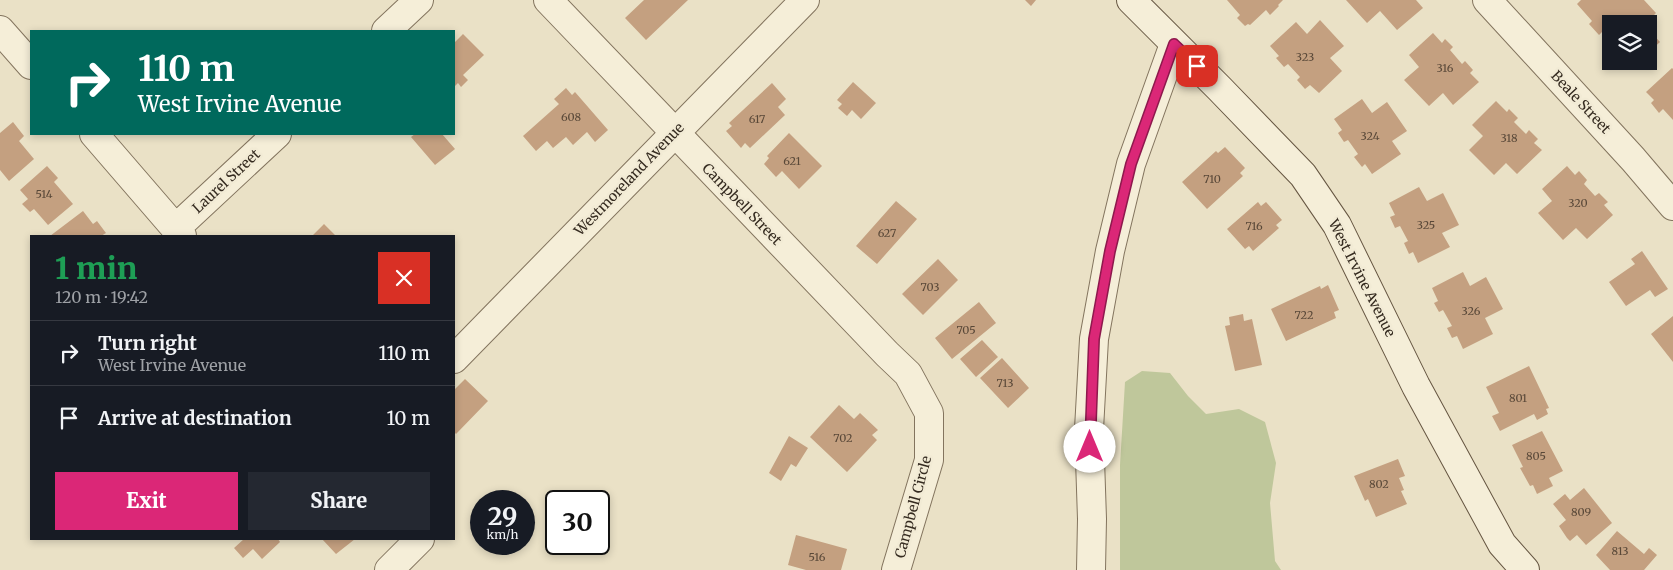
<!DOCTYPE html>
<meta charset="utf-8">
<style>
body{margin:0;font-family:Merriweather,serif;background:#242831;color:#f1f3f6;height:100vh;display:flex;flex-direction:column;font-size:19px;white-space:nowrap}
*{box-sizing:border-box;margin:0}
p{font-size:16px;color:#9ea1a6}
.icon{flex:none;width:28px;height:28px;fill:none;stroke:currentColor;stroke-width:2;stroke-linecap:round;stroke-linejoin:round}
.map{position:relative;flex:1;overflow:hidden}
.side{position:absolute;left:30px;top:235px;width:425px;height:305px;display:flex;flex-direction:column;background:#171b24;border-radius:0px;box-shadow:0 2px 8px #0003}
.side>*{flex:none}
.banner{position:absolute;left:30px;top:30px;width:425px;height:105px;border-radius:0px;box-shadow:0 2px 8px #0003;background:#00695c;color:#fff;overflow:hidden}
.controls{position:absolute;left:1602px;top:15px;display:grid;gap:10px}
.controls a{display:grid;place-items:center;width:55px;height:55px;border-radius:0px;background:#171b24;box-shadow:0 2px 8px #0003;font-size:25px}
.speed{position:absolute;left:470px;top:490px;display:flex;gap:10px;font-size:25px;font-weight:700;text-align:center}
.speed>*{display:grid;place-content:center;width:65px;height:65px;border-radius:50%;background:#171b24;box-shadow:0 2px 8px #0003;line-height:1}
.speed small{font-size:12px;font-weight:400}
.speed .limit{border:2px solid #111;border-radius:8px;background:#fff;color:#111}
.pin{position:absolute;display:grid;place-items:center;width:42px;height:42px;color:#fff;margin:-21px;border-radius:10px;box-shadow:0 2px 8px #0006}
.me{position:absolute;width:55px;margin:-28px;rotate:0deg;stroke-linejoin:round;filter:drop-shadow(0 0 4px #0008)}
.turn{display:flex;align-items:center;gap:18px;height:105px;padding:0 25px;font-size:22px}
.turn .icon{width:65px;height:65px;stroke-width:2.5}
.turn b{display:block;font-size:35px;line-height:42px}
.round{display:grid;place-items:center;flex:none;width:52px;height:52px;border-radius:0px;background:#242831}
.overview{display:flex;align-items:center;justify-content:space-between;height:85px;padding:0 25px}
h1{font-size:30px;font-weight:800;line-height:38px;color:#1e9e55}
.button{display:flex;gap:10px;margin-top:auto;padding:10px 25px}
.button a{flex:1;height:58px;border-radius:0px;background:#db2777;color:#fff;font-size:20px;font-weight:800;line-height:58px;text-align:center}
.button a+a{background:#242831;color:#f1f3f6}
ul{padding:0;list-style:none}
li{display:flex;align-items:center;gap:15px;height:65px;padding:0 25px;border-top:1px solid #363941}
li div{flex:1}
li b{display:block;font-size:19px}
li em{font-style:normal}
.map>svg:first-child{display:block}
</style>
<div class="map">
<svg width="1673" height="570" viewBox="0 0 1673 570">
<rect width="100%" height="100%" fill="#eae1c6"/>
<path fill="#bfc79b" d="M1142 371 1170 373 1188 396 1206 414 1239 409 1265 422 1276 463 1270 503 1275 561 1281 570H1120V465L1125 382Z"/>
<path fill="#c4a080" d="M644 0H688L646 40 625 18Z
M1025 0H1036L1031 6Z
M1227 0H1283L1278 5 1279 6 1270 15 1266 10 1250 25 1248 24 1245 26 1237 18 1240 15Z
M1346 0H1416L1423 8 1397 30 1380 11 1367 23Z
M1581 0H1644L1656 13 1645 24H1611V48L1604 40 1608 37 1602 32 1599 35 1589 24 1592 21 1577 4Z
M1320 20 1344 46 1330 58 1342 71 1319 93 1310 85 1305 89 1297 80 1300 77 1288 64 1284 67 1276 58 1279 56 1270 46 1296 22 1307 34Z
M1649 30 1660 42 1649 52Z
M1433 33 1442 43 1445 39 1453 47 1450 50 1462 64 1465 61 1473 70 1470 73 1479 82 1453 105 1443 93 1429 106 1404 80 1419 67 1409 55Z
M463 34 484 55 463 75 468 80 461 87 458 83 454 87V43Z
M1672 68 1673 69V120L1663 109 1659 113 1651 103 1654 100 1646 92Z
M853 82 876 103 861 119 852 110 847 116 838 108 842 104 837 100Z
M772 83 786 99 778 107 785 115 750 148 745 143 741 148 726 131 732 126 729 123Z
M566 88 572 95 575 92 608 130 595 142 587 132 573 145 566 137 553 148 547 141 536 151 523 136 559 104 554 99Z
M1362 99 1372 113 1387 102 1407 131 1392 141 1401 154 1372 174 1365 164 1362 167 1354 157 1358 154 1348 140 1344 142 1338 133 1342 130 1334 119Z
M1496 101 1507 112 1509 109 1518 118 1514 122 1526 134 1529 130 1538 139 1534 143 1542 150 1517 174 1506 163 1494 175 1469 150 1483 136 1472 125Z
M13 122 24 136 19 141 34 159 9 181 0 170V133Z
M789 133 822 166 799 189 782 171 776 177 764 164 769 158 767 156Z
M415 134H442L455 149 435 165 411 137Z
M1225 147 1245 168 1240 173 1243 176 1207 209 1182 182 1216 151 1218 153Z
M47 166 58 178 54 182 73 204 48 225 34 209 30 212 22 204 28 199 20 190Z
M1567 166 1575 175 1579 171 1587 180 1584 184 1595 196 1599 193 1608 202 1604 205 1613 215 1587 239 1576 228 1563 240 1538 213 1552 201 1542 189Z
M1419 187 1427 201 1443 193 1459 225 1442 233 1450 247 1418 263 1413 252 1409 254 1404 243 1408 241 1400 226 1395 228 1390 217 1395 215 1389 203Z
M896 201 917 219 877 264 856 246Z
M1258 202 1261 206 1266 202 1282 220 1276 225 1279 228 1253 251 1249 246 1245 249 1227 229Z
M83 211 93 224 97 221 106 233 101 236H50Z
M324 224 336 236H312Z
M1642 251 1668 289 1655 297 1650 290 1626 306 1609 282 1635 264 1631 259Z
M938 259 958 280 923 315 902 294Z
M1463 272 1470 286 1486 277 1503 309 1485 318 1493 334 1463 349 1457 336 1452 338 1447 328 1452 326 1443 310 1439 312 1434 303 1438 301 1432 288Z
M1328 285 1339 310 1334 312 1336 318 1286 341 1271 309 1320 286 1321 289Z
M979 302 996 323 952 359 935 338Z
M1243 314 1244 321 1252 319 1262 365 1235 371 1225 326 1230 325 1229 317Z
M1673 316V362L1651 334Z
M982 340 998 357 976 377 960 359Z
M1002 358 1029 388 1008 408 980 378Z
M1529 366 1549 408 1546 409 1548 414 1537 420 1534 414 1500 431 1492 416 1499 413 1486 387Z
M465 379 488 401 456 434 454 432V390Z
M839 405 854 419 860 413 878 430 872 435 877 440 847 472 810 437Z
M1542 431 1563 471 1549 478 1553 486 1537 494 1533 485 1530 486 1520 468 1523 467 1512 445Z
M789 436 808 448 796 467 791 464 781 481 769 473Z
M1398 459 1405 476 1399 478 1404 490 1401 491 1407 504 1376 517 1368 499 1365 501 1354 476Z
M1584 488 1612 523 1586 545 1577 535 1570 541 1567 538 1559 526 1566 520 1553 504 1565 494 1570 500Z
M1617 531 1644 554 1649 548 1657 555 1644 570H1610L1596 555Z
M796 535 847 549 841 570H806L788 565Z
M244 539H278L280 542 262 559 253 549 243 558 234 548Z
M322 539H355L336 554Z"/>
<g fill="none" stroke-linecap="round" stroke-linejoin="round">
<defs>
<path id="street" d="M548 0 887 354 908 374 929 413V460L896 570
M1487 0 1633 159 1673 206
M0 30 31 65
M386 31 419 0
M94 134 182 236
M175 229 277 134
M454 359 805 0
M389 570 420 539
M1091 570 1092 519 1089 429 1094 339 1110 251 1131 164 1174 44"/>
<path id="secondary" d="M1131 0 1220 89 1303 175 1337 225 1416 386 1502 544 1525 570"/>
</defs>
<use href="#street" stroke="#83745e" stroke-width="30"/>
<use href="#secondary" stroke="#655541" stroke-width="30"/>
<use href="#street" stroke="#f5eed8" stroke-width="28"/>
<use href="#secondary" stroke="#f5eed8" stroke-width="28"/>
</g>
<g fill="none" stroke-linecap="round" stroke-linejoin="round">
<defs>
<path id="route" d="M1090 447 1094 339 1110 251 1131 164 1174 44 1197 66"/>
</defs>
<use href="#route" stroke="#8e194d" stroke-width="12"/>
<use href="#route" stroke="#db2777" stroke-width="9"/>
</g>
<g text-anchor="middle" stroke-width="5" stroke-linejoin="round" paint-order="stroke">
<g font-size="11" fill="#594838">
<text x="1305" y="61">323</text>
<text x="1445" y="72">316</text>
<text x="571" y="121">608</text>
<text x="757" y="123">617</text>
<text x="1370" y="140">324</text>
<text x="1509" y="142">318</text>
<text x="792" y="165">621</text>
<text x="1212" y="183">710</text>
<text x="44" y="198">514</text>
<text x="1578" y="207">320</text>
<text x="1426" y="229">325</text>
<text x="1254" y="230">716</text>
<text x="887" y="237">627</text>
<text x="930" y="291">703</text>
<text x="1471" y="315">326</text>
<text x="1304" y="319">722</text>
<text x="966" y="334">705</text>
<text x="1005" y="387">713</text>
<text x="1518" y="402">801</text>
<text x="843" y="442">702</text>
<text x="1536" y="460">805</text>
<text x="1379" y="488">802</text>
<text x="1581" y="516">809</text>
<text x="1620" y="555">813</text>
<text x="817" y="561">516</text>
</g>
<g font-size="14" fill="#352b20" stroke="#f2ebd5">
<text transform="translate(1581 102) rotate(47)" y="5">Beale Street</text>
<text transform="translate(629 179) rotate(-46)" y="5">Westmoreland Avenue</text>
<text transform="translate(226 181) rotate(-43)" y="5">Laurel Street</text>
<text transform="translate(742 204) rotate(46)" y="5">Campbell Street</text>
<text transform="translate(1362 278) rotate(63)" y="5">West Irvine Avenue</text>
<text transform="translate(913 507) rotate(-75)" y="5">Campbell Circle</text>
</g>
</g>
</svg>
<div class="controls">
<a><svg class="icon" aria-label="layers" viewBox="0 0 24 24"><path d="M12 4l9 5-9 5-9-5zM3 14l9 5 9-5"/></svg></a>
</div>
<div class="speed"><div>29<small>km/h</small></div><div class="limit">30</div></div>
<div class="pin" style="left:1197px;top:66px;background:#d93025"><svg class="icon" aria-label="arrive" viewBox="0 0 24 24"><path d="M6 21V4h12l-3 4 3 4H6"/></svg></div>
<svg class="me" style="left:1090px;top:447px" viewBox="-20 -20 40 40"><circle r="19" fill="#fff"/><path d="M0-13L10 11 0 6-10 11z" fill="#db2777"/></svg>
<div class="banner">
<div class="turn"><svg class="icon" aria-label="right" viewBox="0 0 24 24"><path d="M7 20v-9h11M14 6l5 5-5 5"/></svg><div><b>110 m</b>West Irvine Avenue</div></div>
</div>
<section class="side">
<div class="overview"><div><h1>1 min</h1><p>120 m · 19:42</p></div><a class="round" style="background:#d93025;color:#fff"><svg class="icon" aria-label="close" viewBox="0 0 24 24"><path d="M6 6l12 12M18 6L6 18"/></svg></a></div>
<ul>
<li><svg class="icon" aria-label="right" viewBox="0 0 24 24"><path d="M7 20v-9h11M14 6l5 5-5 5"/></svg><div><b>Turn right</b><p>West Irvine Avenue</p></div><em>110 m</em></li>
<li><svg class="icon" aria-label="arrive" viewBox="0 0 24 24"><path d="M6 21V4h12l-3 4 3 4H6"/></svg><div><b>Arrive at destination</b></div><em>10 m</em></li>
</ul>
<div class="button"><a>Exit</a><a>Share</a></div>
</section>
</div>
